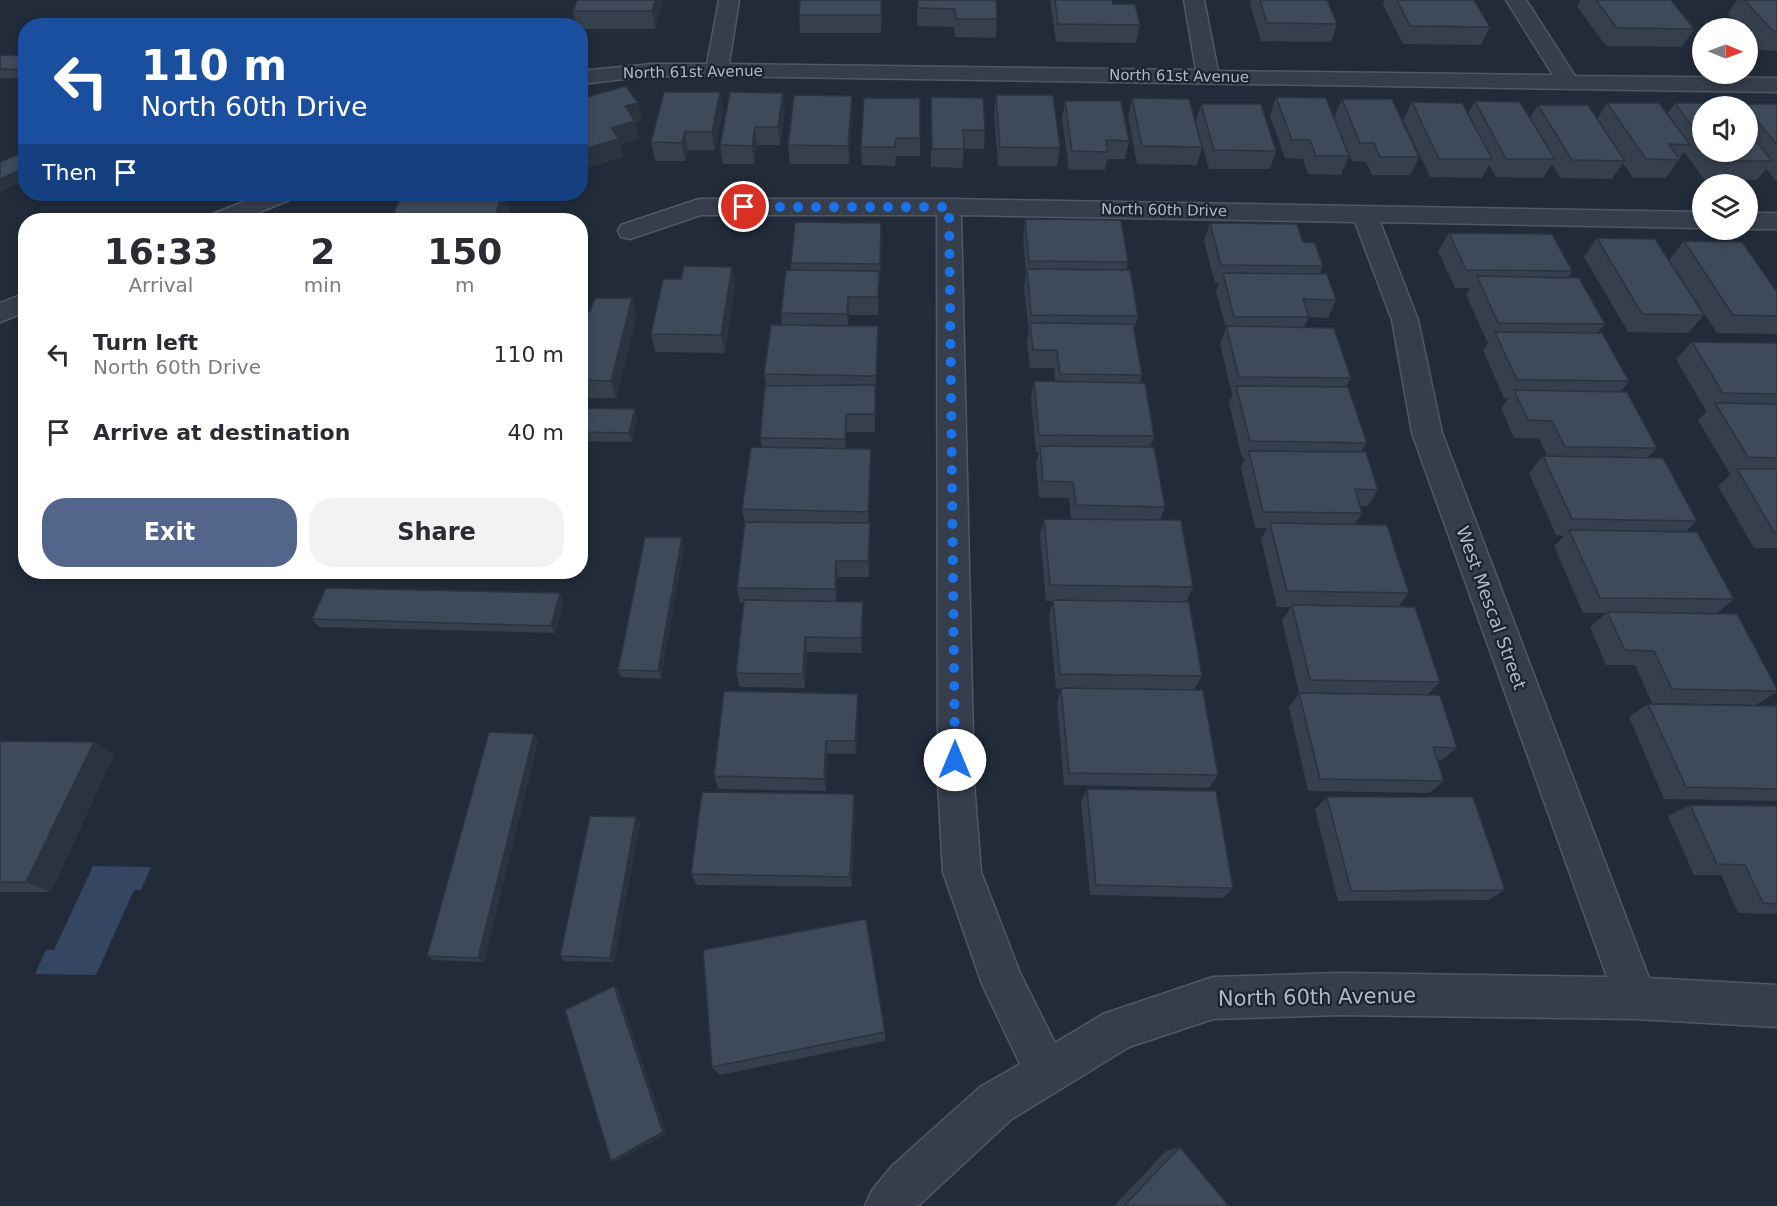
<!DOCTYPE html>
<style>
body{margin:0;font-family:"DejaVu Sans",sans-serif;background:#f2f2f3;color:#2b2b33;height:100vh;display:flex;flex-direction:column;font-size:22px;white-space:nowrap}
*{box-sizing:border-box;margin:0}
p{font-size:20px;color:#7c7c81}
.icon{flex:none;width:33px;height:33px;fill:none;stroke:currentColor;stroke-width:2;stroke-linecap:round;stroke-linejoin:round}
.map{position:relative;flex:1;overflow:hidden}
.details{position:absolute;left:18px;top:213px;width:570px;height:366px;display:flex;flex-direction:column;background:#fff;border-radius:24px;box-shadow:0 3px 9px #0003}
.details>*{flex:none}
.banner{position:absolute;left:18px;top:18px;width:570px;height:183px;border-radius:24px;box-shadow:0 3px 9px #0003;background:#1a4fa0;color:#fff;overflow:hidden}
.needle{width:39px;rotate:91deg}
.fabs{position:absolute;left:1692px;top:18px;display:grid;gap:12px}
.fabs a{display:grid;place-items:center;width:66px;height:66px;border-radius:50%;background:#fff;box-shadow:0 3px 9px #0003;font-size:30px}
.pin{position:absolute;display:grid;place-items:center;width:51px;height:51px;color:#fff;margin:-26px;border:3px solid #fff;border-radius:50%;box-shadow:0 2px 6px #0007}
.me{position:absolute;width:66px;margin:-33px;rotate:0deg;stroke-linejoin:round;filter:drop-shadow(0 0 4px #0008)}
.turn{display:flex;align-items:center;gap:21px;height:126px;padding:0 24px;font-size:27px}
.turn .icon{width:78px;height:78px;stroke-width:2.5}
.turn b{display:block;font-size:42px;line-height:51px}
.then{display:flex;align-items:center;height:57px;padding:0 24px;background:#0003;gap:12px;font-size:22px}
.eta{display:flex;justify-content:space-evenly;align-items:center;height:102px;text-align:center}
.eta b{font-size:36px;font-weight:800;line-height:42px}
.button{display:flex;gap:12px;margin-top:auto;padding:12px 24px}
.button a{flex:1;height:69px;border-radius:24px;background:#54658c;color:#fff;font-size:24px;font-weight:800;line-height:69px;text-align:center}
.button a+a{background:#f2f2f3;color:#2b2b33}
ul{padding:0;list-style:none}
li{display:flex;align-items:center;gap:18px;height:78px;padding:0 24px}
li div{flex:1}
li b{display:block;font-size:22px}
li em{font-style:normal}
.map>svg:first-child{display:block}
</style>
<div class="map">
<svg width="1777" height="1206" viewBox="0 0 1777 1206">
<rect width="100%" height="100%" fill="#222b3a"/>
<path fill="#354662" d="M93 866 151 867 141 890H134L96 975 35 974 46 950H54Z"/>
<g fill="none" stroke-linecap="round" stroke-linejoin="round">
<defs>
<path id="minor" d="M719 0H739L729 64 1196 70 1184 0H1204L1218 71 1553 75 1506 0H1526L1575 76 1777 78V92L717 76H652L580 84V71L652 64H707Z
M263 194H295L292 199 240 220H207L210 215Z
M699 199H949L1702 212V228L1380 222 1418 320 1442 433 1649 978 1777 985V1027L1636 1019 1339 1015 1213 1019 1129 1047 1012 1119 918 1206H865L872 1190 893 1165 980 1087 1020 1064 982 984 943 872 938 783 937 215H701L630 239 621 237 618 231 621 225ZM961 215 1355 222 1392 320 1412 433 1607 977 1339 973 1213 977 1103 1014 1055 1043 1020 973 981 872 974 783Z
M1748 213H1777V229H1748Z
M26 293V312L0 322V303Z"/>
</defs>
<use href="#minor" stroke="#515865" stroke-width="3"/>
<use href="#minor" fill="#363d4b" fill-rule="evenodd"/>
</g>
<path fill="#353f4d" d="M663 0 655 29H580V26H577L573 11Z
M882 0 881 33H800L799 15Z
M917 0 997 19 996 38 955 37 954 27 917 26Z
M1050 0H1112L1113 4 1140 25 1136 43 1056 42Z
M1251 0H1327L1337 24 1331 42 1261 41 1250 3Z
M1384 0H1474L1490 27 1481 45 1403 44 1383 5Z
M1581 0H1671L1694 29 1682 47 1606 46 1577 6Z
M1737 0H1777V51L1760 50 1748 36V28H1741L1728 14Z
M0 55 26 56V79L0 78Z
M996 95 1060 148 1057 166H998L994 113Z
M852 96V114L849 164H790L788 145Z
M931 97 985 130 984 149H964L962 168 931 167Z
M1276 97 1349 156 1341 175 1308 174 1303 159 1285 158 1270 116Z
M864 98 920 138V156H896L895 166 862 165 861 147Z
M1132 98 1202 147 1197 165 1137 164 1128 116Z
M580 99 638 103 642 121 635 123 639 139 620 145 623 157 590 167 580 153Z
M1342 99 1419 157 1410 175H1372L1366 162 1352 161 1334 117Z
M1065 101 1129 141 1125 159H1107L1105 170H1069L1062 119Z
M1475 101 1530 118 1538 105 1597 119 1607 103 1667 114 1675 103 1702 106V152H1748V106H1741L1743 104H1777V182L1766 169 1757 180 1704 179 1684 152 1666 178H1633L1623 163 1612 179 1560 178 1552 164 1543 178 1496 177 1489 165 1482 178 1430 177 1403 120 1412 102 1468 114Z
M1201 104 1276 151 1270 169H1209L1196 122Z
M723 110 715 150H688L685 161H655L651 142Z
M785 111 780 145H757L754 164H723L720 145Z
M402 194H504L510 208 506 220H394L392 218Z
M1025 219 1128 262 1126 270 1138 316 1134 330 1142 375 1140 382 1154 436 1150 447 1165 507 1160 520 1193 587 1186 602 1202 676 1194 690 1218 775 1209 788 1064 785 1057 702 1061 689 1056 688 1049 615 1053 601H1046L1040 535 1044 519H1071L1069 498H1039L1036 463 1039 452H1036L1031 399 1034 381H1055L1054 368H1030L1027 341 1029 333 1024 287 1026 274 1023 237Z
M881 223 880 282H879L878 315H849L848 326 878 344 875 393V432H846V449L871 466 868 523H870V540L869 577H838L836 602H863V617L862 653 807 652 805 688 740 687 736 673 744 603H740L737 588 745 523 742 509 762 447 760 438 766 386 764 374 782 325 781 313 791 270V263Z
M1210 223 1303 242 1323 266 1320 274 1336 300 1328 318 1309 317 1304 327 1351 378 1346 387 1367 443 1361 452 1378 490 1368 506H1360L1362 513 1355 524 1409 593 1398 607 1440 682 1427 695 1457 748 1442 760H1438L1444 781 1429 793 1308 791 1289 707 1299 693 1282 620 1291 607H1277L1261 539 1267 528H1255L1241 468 1245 458H1242L1229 403 1233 394H1232L1220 344 1226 328 1216 291 1219 283H1215L1204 241Z
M1449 233 1572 271 1568 278 1605 324 1597 333 1629 381 1620 392 1657 448 1648 457 1697 521 1685 532 1734 599 1716 614 1777 689V692L1756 705 1652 703 1635 665H1606L1590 627 1606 613H1583L1554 546 1564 536 1556 535 1529 473 1543 456H1547L1539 438H1514L1501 408 1509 398H1504L1483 350 1489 341H1487L1466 295 1470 288H1455L1438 251Z
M1597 238 1704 315 1688 333 1628 332 1584 257Z
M1684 241 1777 292V334L1717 333 1669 260Z
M732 267 735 285 725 353 655 352 651 334Z
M580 312 637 316 616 398H580Z
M1692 342 1777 343V548H1754L1718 486 1731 474H1730L1698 420 1707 411H1706L1676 359Z
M580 408 637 418 632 442 580 441Z
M684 546 661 679 621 677 618 670Z
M564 601 555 633 319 627 312 619Z
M1648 704 1777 706V801L1664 799 1629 717Z
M858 707 856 754H828L826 791 718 789 714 776Z
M0 741 114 755 51 892H0Z
M538 741 484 962 434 960 427 956Z
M1087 789 1233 888 1223 898 1090 895 1081 801Z
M1327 797 1505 890 1488 900 1338 901 1315 809Z
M1690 805 1777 806V914L1738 913 1721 875H1694L1668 816Z
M855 806 852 887 697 885 691 874Z
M636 817 640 823 614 962 565 961 560 956Z
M885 1032V1041L720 1075 712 1067Z
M1180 1147 1229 1206H1114L1166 1151Z"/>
<path fill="#2b333f" d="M655 0H663L655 29 652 11Z
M720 92 723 110 715 150 712 132Z
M783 93 785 111 780 145 778 127Z
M852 96V114L849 164 848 146Z
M638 103 642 121 635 123 639 139 620 145 623 157 590 167 584 149 611 128 625 106Z
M755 127 757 145 754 164 752 146Z
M685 132 688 150 685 161 682 143Z
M26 167V180L0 192V179Z
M502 194H504L510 208 506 220H497L495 216Z
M881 223 882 241 880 282V264Z
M732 267 735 285 725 353 721 335Z
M879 271V290L878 315V297Z
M848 297 849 315 848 332 847 314Z
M632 298 637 316 616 398 611 381Z
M878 326V344L876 393V376Z
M635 409 637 418 632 442 629 433Z
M846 414V456L845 439Z
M871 449V466L868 528V512Z
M870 523V540L869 577 868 561Z
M682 537 684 546 661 679 658 671Z
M836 561 838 577 836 605 835 589Z
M560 593 564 601 555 633 551 626Z
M863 602V617L862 653 861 638Z
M805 637 807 652 805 688 803 674Z
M858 694V707L856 754 855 741Z
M534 734 538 741 484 962 478 958Z
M826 741 828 754 826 791 824 779Z
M94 742 114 755 51 892 26 882Z
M854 794 855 806 852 887 850 877Z
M636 817 640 823 614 962 610 958Z
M614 986 618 989 667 1134 615 1162 611 1161Z"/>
<path fill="#3e495a" stroke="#2b333f" stroke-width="1.5" d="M577 0H655L652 11H573Z
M800 0H881V15H799Z
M918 0H996L997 19H956L955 9 918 8Z
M1055 0H1112L1113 4H1135L1140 25 1058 24Z
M1260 0H1327L1337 24 1267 23Z
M1397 0H1474L1490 27 1410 26Z
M1596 0H1671L1694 29 1617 28Z
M1744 0H1777V32H1774Z
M0 55 26 56V70L0 69Z
M626 86 638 103 625 106 635 121 611 128 619 139 584 149 580 143V99Z
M664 92H720L712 132H685L682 143 651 142Z
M730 92 783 93 778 127H755L752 146 720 145Z
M794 95 852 96 848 146 788 145Z
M996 95H1053L1060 148 1000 147Z
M931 97 983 98 985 130H963L964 149H932Z
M1276 97 1326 98 1349 156H1316L1310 140H1292Z
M864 98H920V138H896L895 147H861Z
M1132 98 1189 99 1202 147 1142 146Z
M1342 99H1392L1419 157H1380L1374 143H1360Z
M1065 101H1121L1129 141 1106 140 1108 152 1072 151Z
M1475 101 1520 102 1555 159H1506Z
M1412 102 1462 103 1492 159H1439Z
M1607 103H1659L1690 145 1669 144 1680 160 1646 159Z
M1675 103H1725L1728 106H1702V140Z
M1201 104H1261L1276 151 1214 150Z
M1743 104H1777V145L1748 109V106H1745Z
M1538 105H1588L1625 161 1572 160Z
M1748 131 1772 161H1718L1711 152H1748Z
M26 151V167L0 179V162Z
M402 194H502L495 216 392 218Z
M1025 219 1121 220 1128 262 1029 261Z
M795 222 881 223 880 264 791 263Z
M1210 223 1297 224 1303 242 1315 243 1323 266 1221 265Z
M1449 233 1552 234 1572 271 1466 270Z
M1597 238 1655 239 1704 315 1642 314Z
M1684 241 1742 242 1777 292V316L1733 315Z
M684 266 732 267 721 335 651 334 663 279H681Z
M1027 269 1130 270 1138 316 1031 315Z
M786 270 879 271 878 297H848L847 314 781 313Z
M1223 273 1327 274 1336 300 1303 299 1309 317H1234Z
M1477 276 1579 278 1605 324 1498 323Z
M595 298H632L611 381 580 380V312H590Z
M1030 323 1133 324 1142 375 1060 374 1057 350H1033Z
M771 325 878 326 876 376 764 374Z
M1226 326 1334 328 1351 378 1239 377Z
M1495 332 1602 333 1629 381 1517 380Z
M1692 342 1777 343V394L1723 393Z
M1034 381 1145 383 1154 436 1039 435Z
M875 385V414H846L845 439 760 438 765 386Z
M1236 386 1348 387 1367 443 1250 441Z
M1514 390 1627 392 1657 448 1565 447 1552 421 1528 420Z
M1715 403 1777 404V458L1748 457Z
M580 408 635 409 629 433 580 432Z
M1040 446 1154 447 1165 507 1076 505 1073 482 1043 481Z
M751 447 871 449 868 512 742 509Z
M1249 451 1366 452 1378 490 1355 489 1362 513 1263 512Z
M1543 456 1663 458 1697 521 1572 519Z
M1737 469H1777V532H1774Z
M1044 519 1181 520 1193 587 1050 585Z
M745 522 870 523 868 561H836L835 589 737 588Z
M1270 523 1387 525 1409 593 1287 591Z
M1569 530 1697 532 1734 599 1600 598Z
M645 537H682L658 671 618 670Z
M326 588 560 593 551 626 312 619Z
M744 600 863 602 861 638 805 637 803 674 736 673Z
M1053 600 1189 602 1202 676 1060 674Z
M1292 605 1415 607 1440 682 1310 680Z
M1607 612 1737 614 1777 689V691L1672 689 1654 651 1625 650Z
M1061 688 1203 690 1218 775 1069 773Z
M724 691 858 694 855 741H826L824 779 714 776Z
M1299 693 1440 695 1457 748 1433 747 1444 781 1320 779Z
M1648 704 1777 706V789L1686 787Z
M489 732 534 734 478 958 427 956Z
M0 741 94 742 26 882H0Z
M1087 789 1216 791 1233 888 1096 885Z
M702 792 854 794 850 877 691 874Z
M1327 797H1473L1505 890 1351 891Z
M1690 805 1777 806V904L1763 903 1745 865 1717 864Z
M590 816 636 817 610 958 560 956Z
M866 919 885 1032 712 1067 703 950Z
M614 986 663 1132 611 1161 565 1010Z
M1180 1147 1229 1206H1124Z"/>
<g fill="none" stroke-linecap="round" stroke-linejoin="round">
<path stroke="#1a73e8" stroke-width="10" stroke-dasharray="0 18" d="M744 207H949L955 760"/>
</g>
<g text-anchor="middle" stroke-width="4.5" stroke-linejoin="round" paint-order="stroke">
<g font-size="15" fill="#b1b8c7" stroke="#1b232f">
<text transform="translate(693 72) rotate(-1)" y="5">North 61st Avenue</text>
<text transform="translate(1179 76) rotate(1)" y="5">North 61st Avenue</text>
<text transform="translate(1164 210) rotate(1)" y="5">North 60th Drive</text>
</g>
<g font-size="18" fill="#b1b8c7" stroke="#1b232f">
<text transform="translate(1491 608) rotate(70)" y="6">West Mescal Street</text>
</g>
<g font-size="21" fill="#b1b8c7" stroke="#1b232f">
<text transform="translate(1317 997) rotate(-1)" y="7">North 60th Avenue</text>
</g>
</g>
</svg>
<div class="fabs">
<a><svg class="needle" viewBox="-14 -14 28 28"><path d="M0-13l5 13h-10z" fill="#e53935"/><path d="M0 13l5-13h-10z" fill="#7c7c81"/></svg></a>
<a><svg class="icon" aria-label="sound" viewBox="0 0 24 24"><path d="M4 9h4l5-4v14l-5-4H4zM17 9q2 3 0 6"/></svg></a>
<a><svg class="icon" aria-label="layers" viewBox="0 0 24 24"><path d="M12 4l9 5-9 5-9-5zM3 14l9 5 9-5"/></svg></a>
</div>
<div class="pin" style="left:744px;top:207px;background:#d93025"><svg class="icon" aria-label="arrive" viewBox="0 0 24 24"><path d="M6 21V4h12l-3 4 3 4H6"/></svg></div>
<svg class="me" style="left:955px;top:760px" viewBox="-20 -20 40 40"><circle r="19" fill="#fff"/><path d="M0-13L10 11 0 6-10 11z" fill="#1a73e8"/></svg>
<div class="banner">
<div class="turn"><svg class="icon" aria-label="left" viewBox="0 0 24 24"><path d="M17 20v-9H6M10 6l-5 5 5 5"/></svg><div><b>110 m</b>North 60th Drive</div></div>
<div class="then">Then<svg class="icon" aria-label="arrive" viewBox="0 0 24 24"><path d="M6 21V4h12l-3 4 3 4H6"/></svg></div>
</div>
<section class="details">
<div class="eta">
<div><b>16:33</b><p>Arrival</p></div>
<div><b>2</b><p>min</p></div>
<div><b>150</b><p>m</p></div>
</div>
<ul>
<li><svg class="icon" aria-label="left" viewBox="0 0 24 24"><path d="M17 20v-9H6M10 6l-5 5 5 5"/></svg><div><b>Turn left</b><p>North 60th Drive</p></div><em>110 m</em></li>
<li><svg class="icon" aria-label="arrive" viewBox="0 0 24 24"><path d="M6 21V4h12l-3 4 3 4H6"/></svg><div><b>Arrive at destination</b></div><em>40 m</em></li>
</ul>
<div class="button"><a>Exit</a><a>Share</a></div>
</section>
</div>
